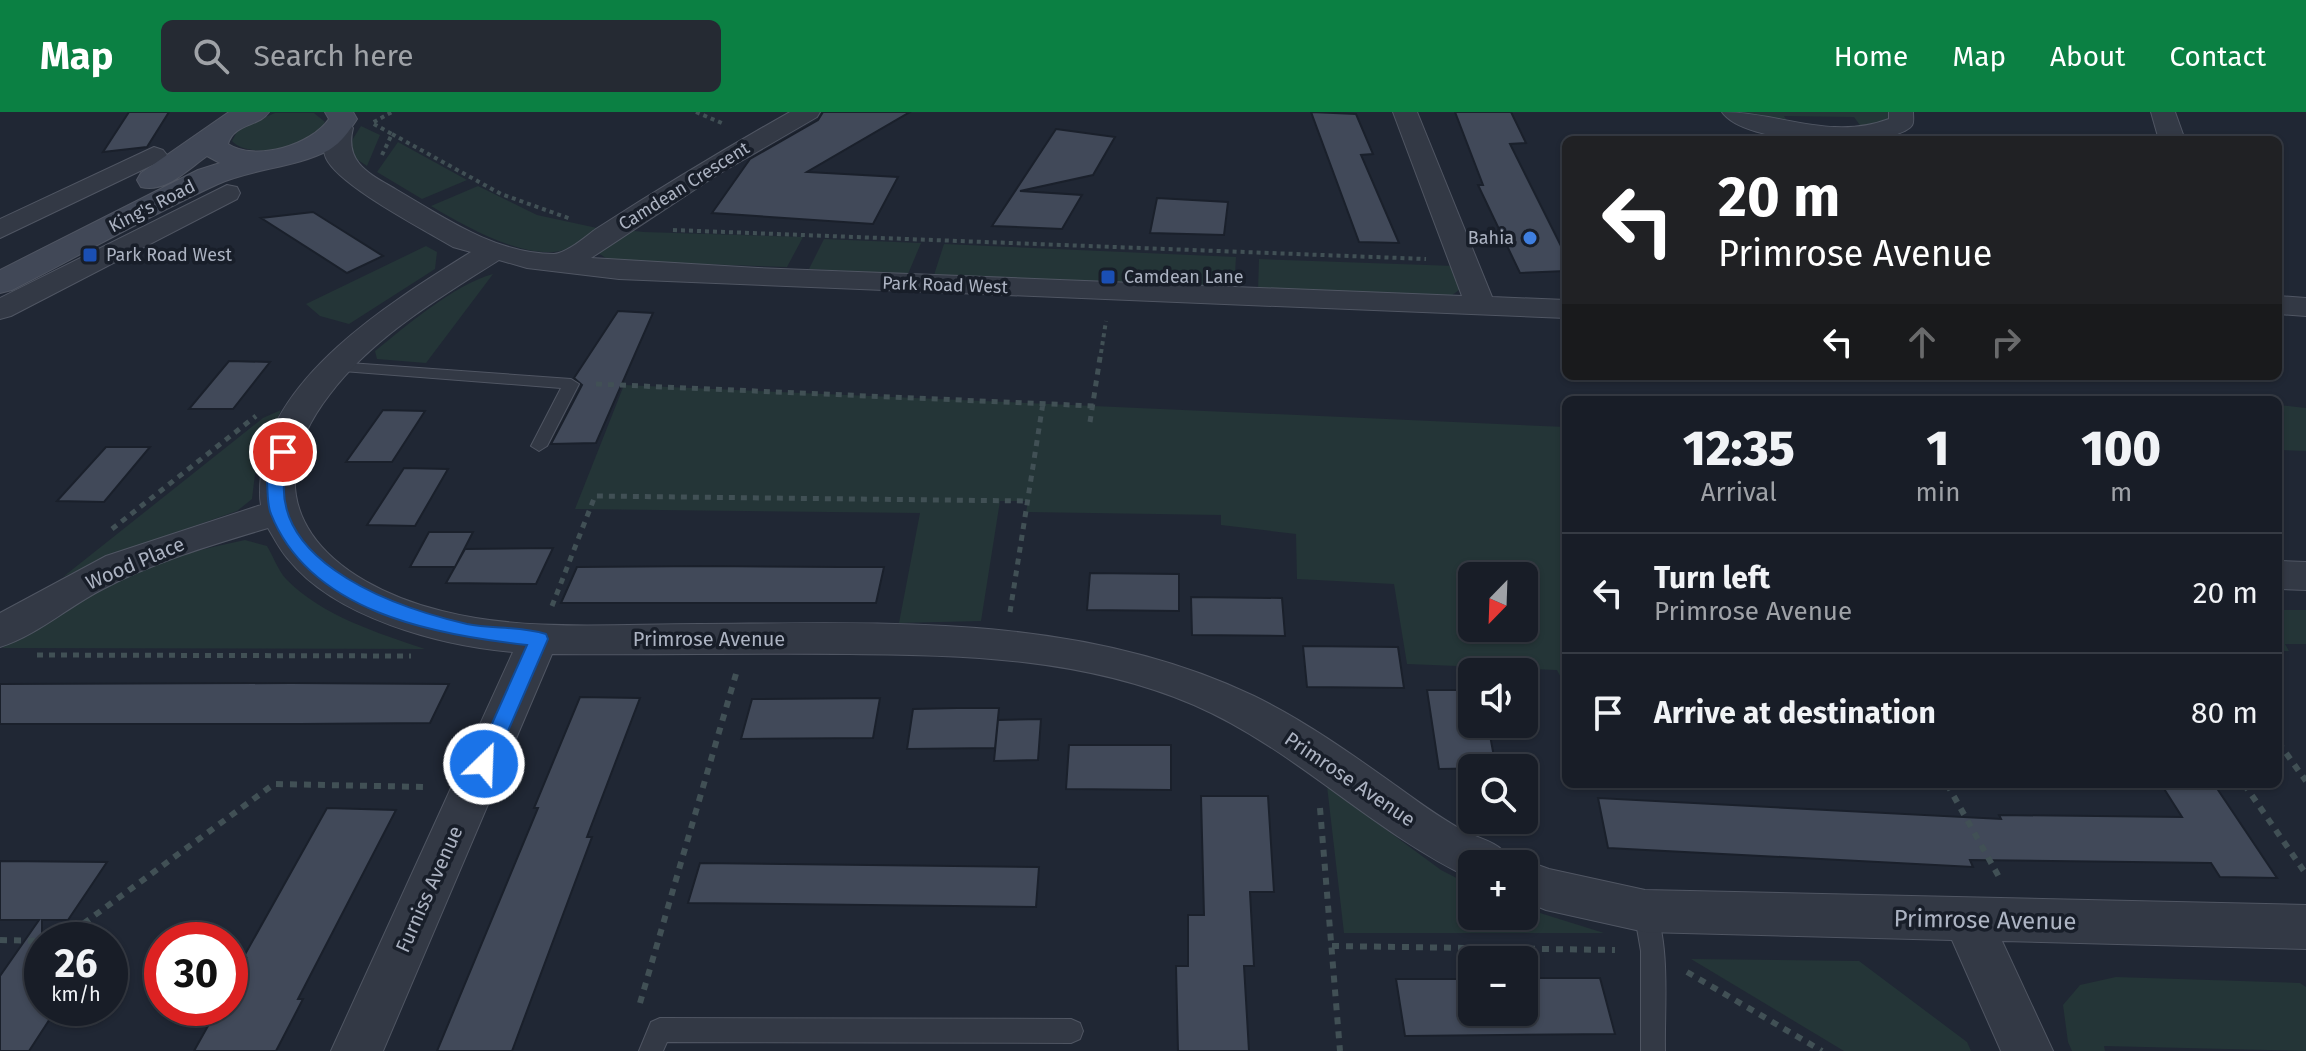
<!DOCTYPE html>
<meta charset="utf-8">
<style>
body{margin:0;font-family:"Fira Sans",sans-serif;background:#252a33;color:#f1f3f6;height:100vh;display:flex;flex-direction:column;font-size:30px;white-space:nowrap}
*{box-sizing:border-box;margin:0}
p{font-size:26px;color:#9fa2a7}
.icon{flex:none;width:44px;height:44px;fill:none;stroke:currentColor;stroke-width:2;stroke-linecap:round;stroke-linejoin:round}
.map{position:relative;flex:1;overflow:hidden}
.side{position:absolute;left:1562px;top:284px;width:720px;height:392px;display:flex;flex-direction:column;background:#181d27;border-radius:12px;box-shadow:0 2px 6px #0004,0 0 0 2px #363b44}
.side>*{flex:none}
.top-card{position:absolute;left:1562px;top:24px;width:720px;height:244px;border-radius:12px;box-shadow:0 2px 6px #0004,0 0 0 2px #363b44;background:#202124;color:#fff;overflow:hidden}
.needle{width:52px;rotate:203deg}
.tools{position:absolute;left:1458px;top:450px;display:grid;gap:16px}
.tools a{display:grid;place-items:center;width:80px;height:80px;border-radius:12px;background:#181d27;box-shadow:0 2px 6px #0004,0 0 0 2px #363b44;font-size:40px}
.speed{position:absolute;left:24px;top:810px;display:flex;gap:16px;font-size:40px;font-weight:700;text-align:center}
.speed>*{display:grid;place-content:center;width:104px;height:104px;border-radius:50%;background:#181d27;box-shadow:0 2px 6px #0004,0 0 0 2px #363b44;line-height:1}
.speed small{font-size:20px;font-weight:400}
.speed .limit{border:12px solid #d22;background:#fff;color:#111}
.pin{position:absolute;display:grid;place-items:center;width:68px;height:68px;color:#fff;margin:-34px;border:4px solid #fff;border-radius:50%;box-shadow:0 2px 8px #0007}
.me{position:absolute;width:88px;margin:-44px;rotate:24deg;stroke-linejoin:round;filter:drop-shadow(0 0 6px #0008)}
.turn{display:flex;align-items:center;gap:28px;height:168px;padding:0 24px;font-size:36px}
.turn .icon{width:104px;height:104px;stroke-width:2.5}
.turn b{display:block;font-size:56px;line-height:68px}
.lanes{display:flex;align-items:center;height:76px;padding:0 24px;background:#0003;justify-content:center;gap:40px;direction:ltr}
.lanes .off{opacity:.35}
.eta{display:flex;justify-content:space-evenly;align-items:center;height:136px;text-align:center}
.eta b{font-size:48px;font-weight:800;line-height:56px}
ul{padding:0;list-style:none}
li{display:flex;align-items:center;gap:24px;height:120px;padding:0 24px;border-top:2px solid #363b44}
li div{flex:1}
li b{display:block;font-size:30px}
li em{font-style:normal}
header{display:flex;align-items:center;gap:48px;box-sizing:border-box;height:112px;padding:0 40px;background:#0b8043;color:#fff}
header strong{font-size:38px}
nav{display:flex;gap:44px;margin-inline-start:auto;font-size:28px}
.search{width:560px;height:72px;background:#252a33;display:flex;align-items:center;gap:20px;box-sizing:border-box;padding:0 28px;border-radius:12px;color:#9fa2a7;font-size:30px}
.map>svg:first-child{display:block}
</style>
<header>
<strong>Map</strong>
<div class="search"><svg class="icon" aria-label="search" viewBox="0 0 24 24"><circle cx="10" cy="10" r="6"/><path d="M15 15l6 6"/></svg>Search here</div>
<nav><a>Home</a><a>Map</a><a>About</a><a>Contact</a></nav>
</header>
<div class="map">
<svg width="2306" height="939" viewBox="0 0 2306 939">
<rect width="100%" height="100%" fill="#202734"/>
<path fill="#243537" fill-rule="evenodd" d="M1742 0H1890L1889 9 1862 16 1854 5 1784 4 1790 14 1753 6Z
M275 1H314L325 10C316 35 250 49 232 29L239 16Z
M361 14 380 23 367 54 352 44 351 30Z
M398 30 467 68 422 87 377 60Z
M478 74 537 103 597 116C586 124 574 136 560 139 522 147 463 113 431 94Z
M625 118 644 120 803 125 787 155 611 149 598 141Z
M824 127 920 131H921L908 162 809 157Z
M944 132 1236 145 1234 177 934 163Z
M426 134 437 140 435 157 349 212 320 204 306 192Z
M1259 147 1455 154 1463 175 1447 187 1258 179Z
M493 162 426 251 377 247 375 239C406 214 455 172 493 162Z
M624 273 1566 315V575L1557 558 1407 552 1394 472 1297 467 1296 422 1221 413V403L1026 400 1028 389H1000L981 509 899 511 920 401 575 397ZM1524 464V516H1472V464Z
M2278 293 2306 296V339L2278 338Z
M281 298 255 362 252 387 237 399 129 437 63 465 263 306Z
M245 428 267 434C273 444 278 458 286 467 322 504 378 521 425 537L2 536C46 508 89 479 137 458 172 444 208 436 245 428Z
M2278 498H2306V532H2285L2289 539H2278Z
M1327 674 1441 758 1472 774V804H1524V796L1604 821H1344Z
M1691 847 1859 849 1967 930 1971 939H1844Z
M2116 865 2300 871 2306 875V939L2104 934 2105 939H2072L2068 930 2063 893 2080 873Z"/>
<path fill="#414959" stroke="#1a202b" stroke-width="2" d="M129 0H169L147 35 103 40Z
M823 0H910L807 60 898 65 873 112 712 101 750 47 818 8Z
M1311 0 1356 2 1373 42 1361 43 1399 131 1359 130Z
M1455 0H1511L1526 31 1510 32 1566 144V159L1520 161 1478 73H1483Z
M1056 17 1115 25 1093 63 1020 79 1082 83 1062 117 992 114Z
M1157 86 1228 90 1224 123 1150 121Z
M313 100 383 144 347 161 261 106Z
M618 199 653 201 596 331 551 332 582 273 574 266Z
M229 249 270 250 233 297H189Z
M383 298 425 299 392 350H346Z
M106 335H150L104 390 57 389Z
M404 356 448 357 415 414 367 413Z
M429 420H473L455 455H410Z
M553 436 536 472 446 471 465 437Z
M707 454 840 455H884L876 491H561L577 455Z
M1090 461 1179 462V499L1087 498Z
M1191 485 1282 486 1285 524 1192 523Z
M1303 534 1398 535 1404 576 1307 575Z
M0 572 291 571 449 572 430 611 299 612H0Z
M1427 578H1472V612H1488L1496 656 1439 657Z
M580 585 640 586 587 725H592L512 939H437L538 696H534Z
M880 586 873 626 741 627 752 587Z
M957 596H999L995 636 907 637 913 597Z
M1041 607 1038 648 994 649 998 608Z
M1069 633H1171V678L1066 677Z
M2161 672H2214L2277 766 2220 765 2211 751 1970 748 1973 755 1608 736 1598 686 2001 707 1999 703 2182 705Z
M1201 684H1268L1274 780H1250L1254 854H1244L1249 939H1178L1176 854H1188V803H1204Z
M327 696 396 698 298 887H303L276 939H194L218 896H230V875L246 846H243Z
M0 749 107 750 68 808H42V896H57L29 939H0V864L39 808H0Z
M700 751 1039 755 1036 795 688 791Z
M1524 866H1600L1615 922 1405 924 1396 867H1472V900H1524Z"/>
<g fill="none" stroke-linecap="round" stroke-linejoin="round">
<defs>
<path id="service" d="M335 250 571 267 579 272 547 334 539 339 531 334 561 276 330 258V252Z
M1645 789 1653 792C1671 831 1664 896 1665 939H1641V839L1634 799 1637 792Z
M660 906 1071 907 1080 911 1083 919 1080 927 1071 931 667 930 663 939H639L651 910Z"/>
<path id="minor" d="M790 0H820L817 5 717 63 591 146 758 156 1462 184 1393 0H1417L1492 185 1566 188V206L619 167 527 156 499 148C439 186 373 225 330 282 243 394 331 471 442 499 524 520 614 512 699 512 886 511 1080 501 1254 584 1305 609 1350 641 1395 673 1417 689 1440 706 1464 719 1475 725 1493 729 1501 737 1503 739 1508 750 1509 752H1472V767L1470 766C1371 719 1295 637 1194 593 1084 546 967 543 849 542 750 541 651 543 552 542L383 939H331L513 540C441 534 335 506 288 447 280 438 274 426 268 416 211 433 154 450 101 478 68 495 36 524 0 535V501L106 444 261 393C259 383 260 373 261 362 269 264 396 187 471 140L453 135C425 118 339 74 326 46 321 35 325 20 331 11H349L353 16C344 51 370 62 397 78 445 106 496 142 554 142 567 141 585 125 596 117 660 76 724 37 790 0Z
M1722 0C1778 0 1831 29 1889 7V0H1913C1913 7 1915 13 1908 17 1877 38 1744 33 1722 0Z
M2151 0H2175L2185 28H2159Z
M154 35 163 38 167 43 163 48 0 126V107Z
M227 73 237 75 240 81 237 87 11 204 0 207V186Z
M2278 184 2306 186V204L2278 202Z
M2278 449 2306 450V478L2278 477Z
M1524 748 1549 757 1645 778 2306 793V837L2002 829 2053 939H2001L1952 828 1645 820 1546 798 1524 789V752H1512Z"/>
<path id="secondary" d="M229 0H269C259 15 234 11 228 32 256 50 311 33 329 7L325 0H353L357 7C349 19 342 30 329 38 295 56 254 56 218 72 148 104 81 143 12 178L0 181V158L198 58 220 51 207 44C187 58 166 81 141 75L137 68 141 61Z"/>
</defs>
<use href="#service" stroke="#505663" stroke-width="2"/>
<use href="#minor" stroke="#505663" stroke-width="2"/>
<use href="#secondary" stroke="#505663" stroke-width="2"/>
<path stroke="#415055" stroke-width="4" stroke-dasharray="4 4" stroke-linecap="butt" d="M696 0 724 12
M392 22 501 82 571 107
M382 43 392 22 372 11 392 0
M673 118 1426 147
M1101 241 1106 209"/>
<path stroke="#415055" stroke-width="5" stroke-dasharray="6 6" stroke-linecap="butt" d="M596 272 1095 294
M1090 310 1101 239
M112 417 256 304
M552 494 595 384 1028 389
M1010 500 1043 291
M37 543 411 544"/>
<path stroke="#415055" stroke-width="6" stroke-dasharray="7 7" stroke-linecap="butt" d="M2278 630 2306 669
M1947 672 1999 765
M2244 672 2306 762
M1320 696 1340 939
M0 828 42 829
M61 828 274 672 428 675
M1332 834 1615 838
M1687 860 1822 939
M640 891 736 562"/>
<use href="#service" fill="#333945" fill-rule="evenodd"/>
<use href="#minor" fill="#333945" fill-rule="evenodd"/>
<use href="#secondary" fill="#414857" fill-rule="evenodd"/>
</g>
<path fill="#1a73e8" stroke="#114b97" stroke-width="2" d="M283 335 291 340C251 444 389 494 467 512 492 517 520 514 546 522L548 527 491 658 484 660 477 658 474 652 527 533C434 523 310 500 271 402 267 393 268 381 267 371 266 359 270 338 283 335Z"/>
<circle fill="#3f7fe0" stroke="#181e29" stroke-width="3" cx="1530" cy="126" r="8"/>
<g fill="#1a4fb4" stroke="#181e29" stroke-width="3">
<rect x="82" y="135" width="16" height="16" rx="4"/>
<rect x="1100" y="157" width="16" height="16" rx="4"/>
</g>
<g text-anchor="middle" stroke-width="7" stroke-linejoin="round" paint-order="stroke">
<g font-size="18" fill="#acb3c2" stroke="#181e29">
<text transform="translate(684 74) rotate(-32)" y="6">Camdean Crescent</text>
<text transform="translate(152 94) rotate(-27)" y="6">King's Road</text>
<text transform="translate(945 173) rotate(2)" y="6">Park Road West</text>
</g>
<g font-size="18" fill="#acb3c2" stroke="#181e29" text-anchor="start">
<text x="1514" y="132" text-anchor="end">Bahia</text>
<text x="106" y="149">Park Road West</text>
<text x="1124" y="171">Camdean Lane</text>
</g>
<g font-size="20" fill="#acb3c2" stroke="#181e29">
<text transform="translate(135 451) rotate(-23)" y="7">Wood Place</text>
<text x="709" y="534">Primrose Avenue</text>
<text transform="translate(1350 667) rotate(34)" y="7">Primrose Avenue</text>
<text transform="translate(429 777) rotate(-66)" y="7">Furniss Avenue</text>
</g>
<g font-size="24" fill="#acb3c2" stroke="#181e29">
<text transform="translate(1985 808) rotate(1)" y="8">Primrose Avenue</text>
</g>
</g>
</svg>
<div class="tools">
<a><svg class="needle" viewBox="-14 -14 28 28"><path d="M0-13l5 13h-10z" fill="#e53935"/><path d="M0 13l5-13h-10z" fill="#9fa2a7"/></svg></a>
<a><svg class="icon" aria-label="sound" viewBox="0 0 24 24"><path d="M4 9h4l5-4v14l-5-4H4zM17 9q2 3 0 6"/></svg></a>
<a><svg class="icon" aria-label="search" viewBox="0 0 24 24"><circle cx="10" cy="10" r="6"/><path d="M15 15l6 6"/></svg></a>
<a>+</a>
<a>−</a>
</div>
<div class="speed"><div>26<small>km/h</small></div><div class="limit">30</div></div>
<div class="pin" style="left:283px;top:340px;background:#d93025"><svg class="icon" aria-label="arrive" viewBox="0 0 24 24"><path d="M6 21V4h12l-3 4 3 4H6"/></svg></div>
<svg class="me" style="left:484px;top:652px" viewBox="-20 -20 40 40"><circle r="17" fill="#1a73e8" stroke="#fff" stroke-width="3"/><path d="M0-11L8 9 0 5-8 9z" fill="#fff"/></svg>
<div class="top-card">
<div class="turn"><svg class="icon" aria-label="left" viewBox="0 0 24 24"><path d="M17 20v-9H6M10 6l-5 5 5 5"/></svg><div><b>20 m</b>Primrose Avenue</div></div>
<div class="lanes"><svg class="icon" aria-label="left" viewBox="0 0 24 24"><path d="M17 20v-9H6M10 6l-5 5 5 5"/></svg><svg class="icon off" aria-label="ahead" viewBox="0 0 24 24"><path d="M12 20V5M6 11l6-6 6 6"/></svg><svg class="icon off" aria-label="right" viewBox="0 0 24 24"><path d="M7 20v-9h11M14 6l5 5-5 5"/></svg></div>
</div>
<section class="side">
<div class="eta">
<div><b>12:35</b><p>Arrival</p></div>
<div><b>1</b><p>min</p></div>
<div><b>100</b><p>m</p></div>
</div>
<ul>
<li><svg class="icon" aria-label="left" viewBox="0 0 24 24"><path d="M17 20v-9H6M10 6l-5 5 5 5"/></svg><div><b>Turn left</b><p>Primrose Avenue</p></div><em>20 m</em></li>
<li><svg class="icon" aria-label="arrive" viewBox="0 0 24 24"><path d="M6 21V4h12l-3 4 3 4H6"/></svg><div><b>Arrive at destination</b></div><em>80 m</em></li>
</ul>
</section>
</div>
